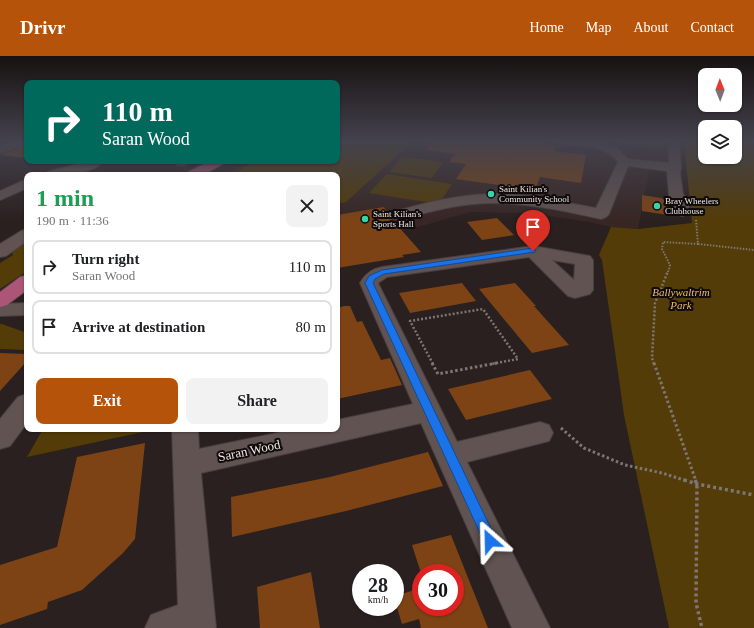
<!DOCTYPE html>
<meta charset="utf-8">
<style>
body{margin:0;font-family:Georgia,serif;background:#f2f2f2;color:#202124;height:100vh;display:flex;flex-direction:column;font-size:15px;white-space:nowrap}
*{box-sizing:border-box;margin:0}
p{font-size:13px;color:#757577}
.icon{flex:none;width:22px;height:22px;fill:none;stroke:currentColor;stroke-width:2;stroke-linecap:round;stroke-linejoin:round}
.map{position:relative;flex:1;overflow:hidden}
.sheet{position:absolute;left:24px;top:116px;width:316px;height:260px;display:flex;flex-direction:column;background:#fff;border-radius:8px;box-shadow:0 1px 3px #0004}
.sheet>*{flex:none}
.banner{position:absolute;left:24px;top:24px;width:316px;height:84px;border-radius:8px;box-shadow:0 1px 3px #0004;background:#00695c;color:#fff;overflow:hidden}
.needle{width:26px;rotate:359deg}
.controls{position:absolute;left:698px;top:12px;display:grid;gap:8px}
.controls a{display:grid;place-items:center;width:44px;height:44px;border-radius:8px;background:#fff;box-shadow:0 1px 3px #0004;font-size:20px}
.speed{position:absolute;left:352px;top:508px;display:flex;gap:8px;font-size:20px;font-weight:700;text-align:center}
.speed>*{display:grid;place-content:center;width:52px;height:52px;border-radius:50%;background:#fff;box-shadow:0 1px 3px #0004;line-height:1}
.speed small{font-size:10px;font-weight:400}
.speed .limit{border:6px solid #d22;background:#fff;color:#111}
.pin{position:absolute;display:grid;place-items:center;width:34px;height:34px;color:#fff;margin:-41px -17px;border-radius:50% 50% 50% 0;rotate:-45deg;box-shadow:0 0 4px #0007}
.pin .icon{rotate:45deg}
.me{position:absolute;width:44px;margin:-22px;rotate:335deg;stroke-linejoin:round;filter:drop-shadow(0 0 3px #0008)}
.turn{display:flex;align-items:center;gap:14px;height:84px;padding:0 12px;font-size:18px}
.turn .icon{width:52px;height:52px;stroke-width:2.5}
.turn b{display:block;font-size:28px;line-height:34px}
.round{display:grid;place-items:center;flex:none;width:42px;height:42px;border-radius:8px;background:#f2f2f2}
.head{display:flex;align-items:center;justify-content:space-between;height:68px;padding:0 12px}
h1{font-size:24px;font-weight:600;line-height:30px;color:#1e9e55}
.primary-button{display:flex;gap:8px;margin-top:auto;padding:8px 12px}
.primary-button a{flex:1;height:46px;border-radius:8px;background:#b45309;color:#fff;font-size:16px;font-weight:600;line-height:46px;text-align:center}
.primary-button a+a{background:#f2f2f2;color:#202124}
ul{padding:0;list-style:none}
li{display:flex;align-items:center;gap:12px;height:54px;margin:0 8px 6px;padding:0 4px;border:2px solid #e0e0e0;border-radius:8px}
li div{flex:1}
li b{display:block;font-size:15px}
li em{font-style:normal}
header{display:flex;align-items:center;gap:24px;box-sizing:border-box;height:56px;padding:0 20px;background:#b45309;color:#fff}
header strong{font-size:19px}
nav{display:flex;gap:22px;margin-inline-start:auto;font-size:14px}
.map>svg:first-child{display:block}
</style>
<header>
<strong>Drivr</strong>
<nav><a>Home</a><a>Map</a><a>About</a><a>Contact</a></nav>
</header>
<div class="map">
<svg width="754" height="572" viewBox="0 0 754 572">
<rect width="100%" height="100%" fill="#2a201f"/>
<path fill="#372624" d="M337 85H586L669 95 666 106 650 109 638 173 611 171 583 165 529 157 470 156 422 170 337 188V119H225L248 105H337Z"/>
<path fill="#533c07" d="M337 85H413L346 146 337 148V119H232L255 105H337Z
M599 85H663L664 93Z
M686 85H705V101H735V85H754V572H669L624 359 602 204 599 199 611 171 638 173 692 167 684 86Z
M402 101 443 106 432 122 389 116Z
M387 118 452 128 439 148 369 137Z
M27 182V215L0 233V207L13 199 10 192Z
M0 268H2L27 277V294L0 293Z
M43 373H153L152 374 27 401Z"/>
<path fill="#7d4315" d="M22 85H27V102L0 99 22 91 24 88Z
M428 85H524L556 89 554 95 586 99 581 127 540 121 535 134 456 123 466 108 449 106 455 98 427 94Z
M642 139 667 143 668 159 642 155Z
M384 151 389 160 421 196 402 199 404 201 337 212V159Z
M497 162 514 179 482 184 467 166Z
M462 227 476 245 410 257 399 237Z
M515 227 536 250H534L569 289 532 297 479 233Z
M344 250H350L357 266 362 265 381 304 390 302 402 329 337 343V252Z
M0 297 27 298V305L0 335Z
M530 314 552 343 466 364 448 333Z
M145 387 135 483 123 497 82 534 48 546 47 553 0 569V509L57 491 77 401Z
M428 396 443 430 346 455 232 481 231 441 330 421Z
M451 479 488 572H421L419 563 402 568 395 545V540L421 532V551H455V517H421L412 489Z
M311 516 320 572H260L257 531Z"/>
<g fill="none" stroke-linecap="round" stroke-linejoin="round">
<defs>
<path id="minor" d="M16 85 21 86 23 88 21 90 0 97V89Z
M555 85H596L617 92 628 103 669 107 668 85H679L681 112 680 117 683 138 687 143 690 155 687 158 682 160 677 158 674 155 673 144 669 139 667 115 628 110 609 158 606 161 601 163C565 155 529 147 492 147 460 147 429 156 398 164L393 162 390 159 393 156C424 147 456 139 489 138 525 137 561 146 596 152L618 106C605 88 581 90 561 88L557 87Z
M88 105H104C95 118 60 119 45 119L47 116Z
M175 105H190C187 110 182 110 177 109Z
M27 123V132L0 144V135Z
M27 173V185L6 200 0 201V188L21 175Z
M533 190 590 200 593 204V234L590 238 575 242 568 240 529 201 387 221 378 227 457 386 540 366 549 369 553 377 549 385 467 406 550 572H512L421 367 201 417 216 572H145L151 559 178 549 172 373H198L199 393 296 373H337V364L413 348 360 227C365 218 371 213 382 211ZM552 204 575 208 574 224Z
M27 247V259L0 260V248Z
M27 338V367L10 390 0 393V363L18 341Z"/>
<path id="major" d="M210 105H225L223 108 203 119H186L188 116Z
M27 219V234L7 249 0 251V236L20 221Z"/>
</defs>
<use href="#minor" stroke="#473f3e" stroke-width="2"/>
<use href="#major" stroke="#473f3e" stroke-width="2"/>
<path stroke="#7e7675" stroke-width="2" stroke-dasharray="1.5 1.5" stroke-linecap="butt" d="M698 188 754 194
M668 216 670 209 662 193 663 186 698 188 696 163"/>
<path stroke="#7e7675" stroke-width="2.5" stroke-dasharray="2 2" stroke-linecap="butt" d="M433 308 410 265 483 253 518 303 491 308
M654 308 652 302 655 247 668 215"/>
<path stroke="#7e7675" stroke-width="3" stroke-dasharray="2.5 2.5" stroke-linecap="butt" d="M432 307 438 318 497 307
M654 307 696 425
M561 372 584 392 625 409 662 417 687 425"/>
<path stroke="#7e7675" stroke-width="3.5" stroke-dasharray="3 3" stroke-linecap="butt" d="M684 424 697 428 754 439
M695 424 697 428 696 547 702 572"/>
<use href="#minor" fill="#605352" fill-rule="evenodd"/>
<use href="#major" fill="#ac5577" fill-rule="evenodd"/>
</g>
<linearGradient id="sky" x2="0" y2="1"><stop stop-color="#171211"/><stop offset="0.52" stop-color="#44424d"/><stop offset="1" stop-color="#44424d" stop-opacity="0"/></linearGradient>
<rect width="754" height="165" fill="url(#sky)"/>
<path fill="#1a73e8" stroke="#114b97" d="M533 192 535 193V196L384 218 375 223 373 227 495 481 497 485 495 490 490 492 486 490 365 227 369 220 382 214Z"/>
<g fill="#36d4a7" stroke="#100b0a" stroke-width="1.5">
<circle cx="491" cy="138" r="4"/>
<circle cx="657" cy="150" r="4"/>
<circle cx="365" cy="163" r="4"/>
</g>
<g text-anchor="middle" stroke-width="4" stroke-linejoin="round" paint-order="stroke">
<g font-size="9" fill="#ede6e5" stroke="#100b0a" text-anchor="start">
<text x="499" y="136">Saint Kilian's<tspan x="499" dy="10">Community School</tspan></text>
<text x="665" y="148">Bray Wheelers<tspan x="665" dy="10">Clubhouse</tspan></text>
<text x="373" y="161">Saint Kilian's<tspan x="373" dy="10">Sports Hall</tspan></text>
</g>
<g font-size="11" font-style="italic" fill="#eebd5b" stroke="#100b0a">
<text x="681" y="240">Ballywaltrim<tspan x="681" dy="13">Park</tspan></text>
</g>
<g font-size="13" fill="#ede6e5" stroke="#100b0a">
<text transform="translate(249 394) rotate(-12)" y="5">Saran Wood</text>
</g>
</g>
</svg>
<div class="controls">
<a><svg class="needle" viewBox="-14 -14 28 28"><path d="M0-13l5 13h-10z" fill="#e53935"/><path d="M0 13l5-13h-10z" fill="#757577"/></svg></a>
<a><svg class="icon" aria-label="layers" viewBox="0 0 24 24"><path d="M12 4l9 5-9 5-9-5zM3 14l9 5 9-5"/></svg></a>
</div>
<div class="speed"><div>28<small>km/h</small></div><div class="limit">30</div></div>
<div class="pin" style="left:533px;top:195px;background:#d93025"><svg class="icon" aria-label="arrive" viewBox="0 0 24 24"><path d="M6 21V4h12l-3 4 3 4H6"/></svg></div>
<svg class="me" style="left:490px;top:485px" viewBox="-20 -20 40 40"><path d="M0-17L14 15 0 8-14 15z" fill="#1a73e8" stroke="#fff" stroke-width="4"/></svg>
<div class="banner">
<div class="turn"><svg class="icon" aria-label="right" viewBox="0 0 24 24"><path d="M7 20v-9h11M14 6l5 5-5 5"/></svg><div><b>110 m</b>Saran Wood</div></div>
</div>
<section class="sheet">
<div class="head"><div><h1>1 min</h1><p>190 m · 11:36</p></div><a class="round"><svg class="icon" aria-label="close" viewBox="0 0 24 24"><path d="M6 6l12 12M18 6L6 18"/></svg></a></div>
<ul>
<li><svg class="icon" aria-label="right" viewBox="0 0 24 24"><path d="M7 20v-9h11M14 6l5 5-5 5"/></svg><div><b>Turn right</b><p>Saran Wood</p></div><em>110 m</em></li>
<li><svg class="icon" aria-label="arrive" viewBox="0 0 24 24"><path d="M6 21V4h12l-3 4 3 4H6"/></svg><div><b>Arrive at destination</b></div><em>80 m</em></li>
</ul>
<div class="primary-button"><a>Exit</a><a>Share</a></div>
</section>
</div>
